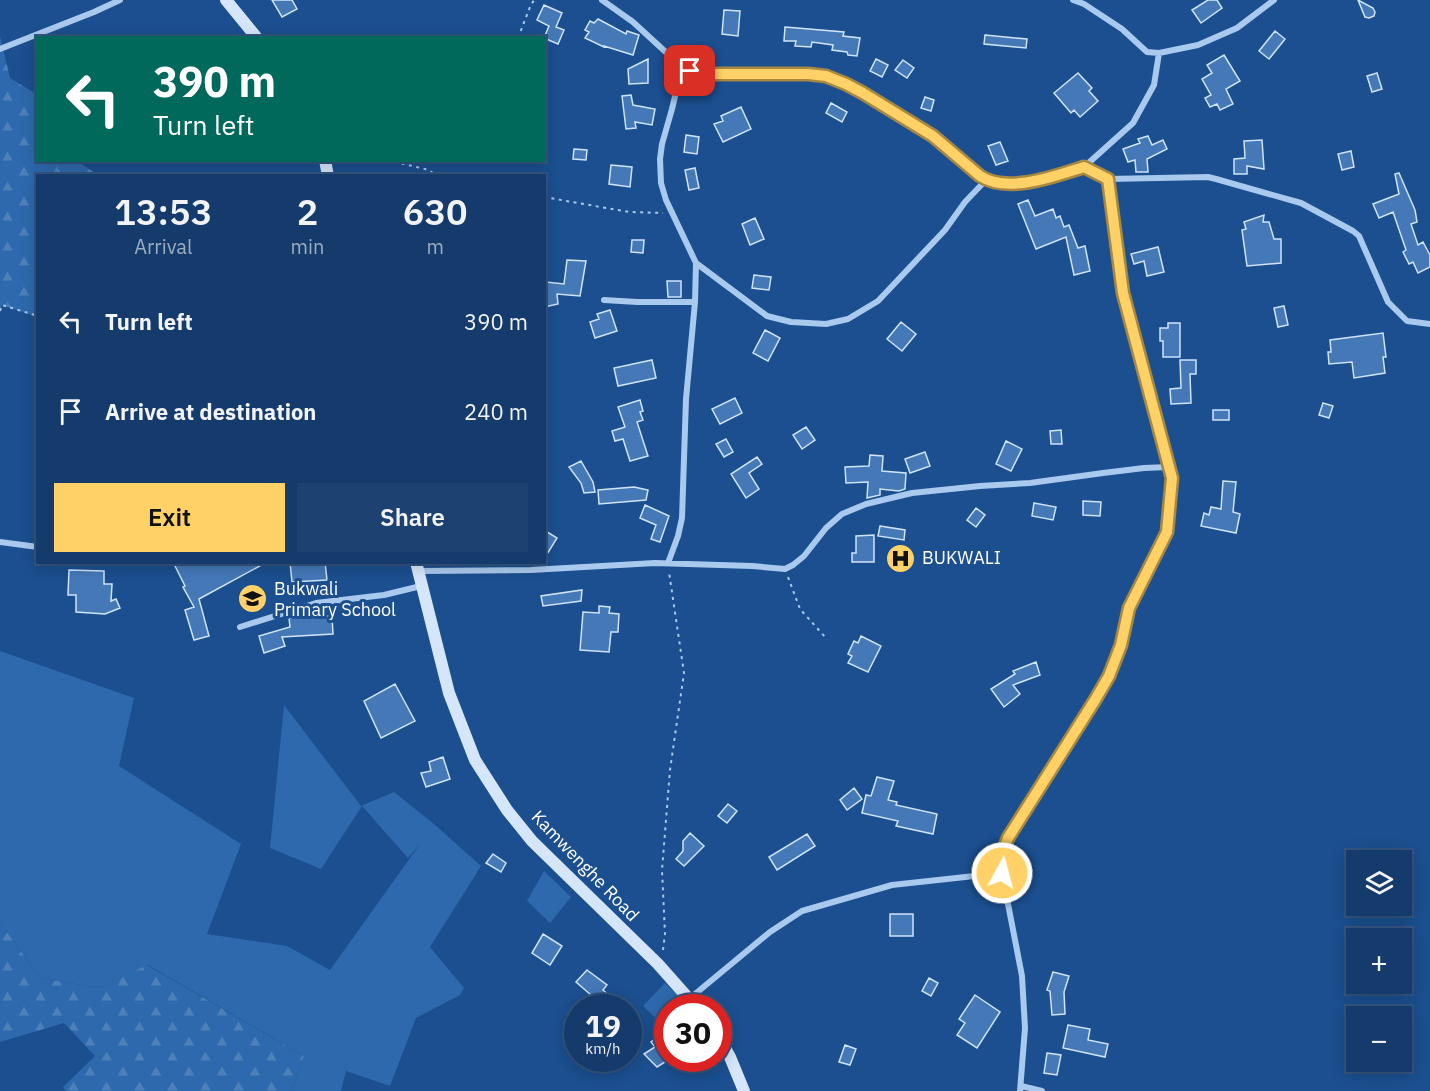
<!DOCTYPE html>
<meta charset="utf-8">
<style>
body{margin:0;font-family:"IBM Plex Sans",sans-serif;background:#1d4271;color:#f1f3f6;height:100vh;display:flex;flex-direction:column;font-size:22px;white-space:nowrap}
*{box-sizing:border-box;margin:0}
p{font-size:20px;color:#9dadc1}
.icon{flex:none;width:33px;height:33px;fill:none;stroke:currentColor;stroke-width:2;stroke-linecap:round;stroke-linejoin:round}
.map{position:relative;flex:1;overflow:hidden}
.side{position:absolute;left:36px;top:174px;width:510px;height:390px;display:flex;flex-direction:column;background:#143b6b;border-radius:0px;box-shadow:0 3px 15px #0003,0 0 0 2px #33557e}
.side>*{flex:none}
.guide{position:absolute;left:36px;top:36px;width:510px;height:126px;border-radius:0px;box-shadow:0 3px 15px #0003,0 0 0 2px #33557e;background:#00695c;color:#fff;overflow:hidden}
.tools{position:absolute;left:1346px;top:850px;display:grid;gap:12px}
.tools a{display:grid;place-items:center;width:66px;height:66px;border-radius:0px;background:#143b6b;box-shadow:0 3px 15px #0003,0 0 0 2px #33557e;font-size:30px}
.speed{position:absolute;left:564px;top:994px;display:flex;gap:12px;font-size:30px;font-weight:700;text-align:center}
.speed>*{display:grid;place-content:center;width:78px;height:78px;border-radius:50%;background:#143b6b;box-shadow:0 3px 15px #0003,0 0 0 2px #33557e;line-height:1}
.speed small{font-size:15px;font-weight:400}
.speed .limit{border:9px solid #d22;background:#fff;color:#111}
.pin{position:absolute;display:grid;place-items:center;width:51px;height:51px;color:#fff;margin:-26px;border-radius:12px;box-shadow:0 3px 9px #0006}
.me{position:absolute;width:66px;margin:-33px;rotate:7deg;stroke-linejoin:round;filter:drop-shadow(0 0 4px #0008)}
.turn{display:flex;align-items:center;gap:21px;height:126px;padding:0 18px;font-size:27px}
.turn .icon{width:78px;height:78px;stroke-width:2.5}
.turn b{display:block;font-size:42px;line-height:51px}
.eta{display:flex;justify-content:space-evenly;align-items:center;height:102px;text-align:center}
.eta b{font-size:36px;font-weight:600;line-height:42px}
.cta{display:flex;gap:12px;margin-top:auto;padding:12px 18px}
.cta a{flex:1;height:69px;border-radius:0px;background:#ffd166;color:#111;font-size:24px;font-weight:600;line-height:69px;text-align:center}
.cta a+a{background:#1d4271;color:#f1f3f6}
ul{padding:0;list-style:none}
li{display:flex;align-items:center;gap:18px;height:90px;padding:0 18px}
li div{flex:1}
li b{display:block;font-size:22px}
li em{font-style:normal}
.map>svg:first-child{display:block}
</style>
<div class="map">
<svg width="1430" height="1091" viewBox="0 0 1430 1091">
<defs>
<pattern id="forest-firs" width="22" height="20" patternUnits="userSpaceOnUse" patternTransform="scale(1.5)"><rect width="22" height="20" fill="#2e69ad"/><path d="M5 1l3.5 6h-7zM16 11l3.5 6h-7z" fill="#4d80b9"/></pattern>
</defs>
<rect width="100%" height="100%" fill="#1b4f8f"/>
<path fill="#2e69ad" d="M0 651 134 698 119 766 241 844 207 934 287 946 330 970 420 844 408 858 362 806 321 869 270 848 284 705 361 806 394 792 434 824 481 866 430 947 464 988 460 995 416 1018 390 1086 346 1071 341 1091H291L304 1056 148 965 99 988 40 978 0 922Z
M544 871 571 897 550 923 527 901Z
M665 983 684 1001 677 1008H668L667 1017 661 1023 643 1006Z"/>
<path fill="url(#forest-firs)" d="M0 36 10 78 33 92 37 103 38 160 77 161 98 175 38 176 37 317 2 305 0 310Z
M0 922 40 978 99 988 147 965 304 1056 291 1091H66L63 1087 95 1056 64 1023 0 1042Z"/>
<path fill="#4478b7" stroke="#cfe3fa" stroke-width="1.5" d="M272 0H292L297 9 282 17Z
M1208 0H1217L1222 8 1201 23 1192 10Z
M1358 0 1373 8 1375 12 1374 16 1369 18 1365 17Z
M544 5 562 13 556 27 564 30 558 44 544 38 549 26 537 20Z
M724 10 740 11 738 36 722 34Z
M598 19 626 34 627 31 639 35 633 55 604 46V47L585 38 589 32 585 30 590 21 594 23Z
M785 27 844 32 843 36 860 38 857 56 848 55 847 52 832 50 833 45 812 42 811 47 795 46 796 41H784Z
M1275 31 1285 39 1269 59 1259 51Z
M985 35 1027 39 1026 48 984 44Z
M1224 55 1240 81 1226 89 1233 104 1220 110 1217 104 1210 107 1205 98 1211 95 1202 79 1212 73 1207 65Z
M648 59V83L629 84 628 69Z
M876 59 888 65 882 77 870 71Z
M903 60 914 68 907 78 895 70Z
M1078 73 1092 88 1089 91 1098 101 1080 117 1074 110 1071 113 1054 93Z
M1377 73 1382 89 1372 92 1367 76Z
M631 95 633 105 655 109 652 125 635 122 636 128 626 129 622 96Z
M925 97 934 100 931 111 921 108Z
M831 103 847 112 842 122 826 113Z
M741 107 751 129 723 142 714 124 723 121 721 116Z
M686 135 699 137 697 154 684 152Z
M1148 136 1152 145 1163 140 1167 149 1147 159 1148 172H1136L1135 160 1128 162 1123 149 1140 143 1138 139Z
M1262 140 1264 169 1247 166V174H1234V159L1245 158 1244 141Z
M1000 142 1008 161 996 165 988 146Z
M574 149 587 150 586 160 573 159Z
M1351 151 1354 167 1342 170 1338 154Z
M611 165 632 167 630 187 609 184Z
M695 168 699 188 689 190 685 170Z
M1399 173 1415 210 1417 222 1411 224 1418 245 1423 242 1430 255V267L1418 273 1413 262 1409 264 1403 252 1406 250 1393 212 1379 218 1373 204 1399 194 1395 174Z
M1028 200 1035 216 1053 209 1056 218 1060 216 1064 227 1069 225 1078 248 1085 246 1090 271 1074 275 1066 237 1036 249 1018 204Z
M1264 215 1263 222H1269L1274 239H1281V263L1247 266 1242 230 1246 229 1244 222Z
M755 218 764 239 750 245 742 224Z
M632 240H644L643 253 631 252Z
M1158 247 1164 272 1147 276 1144 261 1134 264 1131 254Z
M567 260 586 261 580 296 557 294 558 304 544 307 546 282 564 284Z
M754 275 771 277 769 290 752 288Z
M667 281H681V297H668Z
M1284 306 1288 325 1278 327 1274 308Z
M610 310 617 331 595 338 590 322 599 319 597 314Z
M901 322 916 334 902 351 887 339Z
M1168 323H1180V357H1163V341H1160V328H1168Z
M765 330 780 338 768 361 753 353Z
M1383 333 1386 357H1383L1385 373 1354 378 1352 362 1329 364 1328 352H1331L1330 340Z
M652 360 656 378 618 386 614 368Z
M1180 360H1196V374H1190L1191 403 1171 404 1170 389 1181 388Z
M735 398 742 413 720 424 712 409Z
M640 400 643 411 640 412 643 420 637 422 648 456 630 461 623 439 615 441 612 431 625 427 618 407Z
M1323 403 1333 406 1329 418 1319 415Z
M1213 410H1229V420H1213Z
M806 427 815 440 802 449 793 435Z
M1061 430 1062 444H1051L1050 431Z
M726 439 733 452 724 457 716 444Z
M1006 441 1022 449 1011 471 996 464Z
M925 452 930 466 910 473 905 459Z
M870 455 883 456 882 471 906 473 905 489 899 491 880 489V495L867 498 868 482 846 483 845 467 869 466Z
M757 457 762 464 749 473 759 489 746 498 731 474Z
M581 461 593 482 595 492 584 493 581 483 569 467Z
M1223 481 1236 482 1233 512 1240 514 1236 533 1201 526 1204 513 1209 515 1211 507 1221 509Z
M634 487 648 490 646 500 599 504 598 490Z
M1083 501 1101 502 1100 516 1083 515Z
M1034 503 1056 507 1053 520 1032 516Z
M645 505 669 516 660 542 651 539 656 525 640 518Z
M976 508 985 515 976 527 967 520Z
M880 526 905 530 904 540 878 536Z
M544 530 557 538 544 559Z
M874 535V562H852V553H856V536Z
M173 562H267L199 599 209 636 194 640 185 610 194 607 183 587 185 586Z
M290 562H325L327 580 292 582Z
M69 570 104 571V584H112L111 601 116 599 120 608 105 614 76 612V595H68Z
M582 590 581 601 543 606 541 596Z
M599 606 610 607 609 613 619 614 618 632H611L609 652 580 650 583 612 599 613Z
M332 616 333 634 282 637 285 646 264 653 259 636 290 627 289 618Z
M861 636 881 646 868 672 848 663 852 656 848 654 854 641 858 643Z
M1036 662 1040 675 1013 685 1020 694 1004 707 991 689 1015 674 1013 671Z
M395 684 415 721 381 738 364 701Z
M443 757 450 779 426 787 421 773 431 771 429 762Z
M877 777 894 781 888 800 897 802 896 805 937 814 933 834 896 826 898 821 862 813 866 795 871 796Z
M854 788 862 799 847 810 840 800Z
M728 804 737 811 727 823 718 816Z
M690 833 704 846 684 866 676 859 683 851V841Z
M807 834 815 846 777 870 769 857Z
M493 854 506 863 501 872 486 863Z
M890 914H913V936H890Z
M543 934 562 946 550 965 532 953Z
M587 970 607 985 603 990 623 1008H606L576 982Z
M1053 972 1069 976 1064 992 1065 1014 1052 1015 1050 991 1047 990Z
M929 978 938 983 931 996 922 991Z
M975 995 1000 1012 977 1048 957 1035 965 1023 959 1019Z
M1068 1025 1090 1029 1088 1040 1108 1044 1105 1057 1063 1048Z
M668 1030V1060L657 1067 644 1054 655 1047 651 1042Z
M845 1045 856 1049 850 1065 839 1062Z
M1047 1053 1061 1055 1057 1075 1044 1073Z"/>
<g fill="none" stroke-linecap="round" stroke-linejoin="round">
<path stroke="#a9c9ee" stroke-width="2" stroke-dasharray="3 4.5" stroke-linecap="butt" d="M518 38 530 7 534 0
M387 160 425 169 440 176
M544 197 629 212 663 213
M0 311 2 305 38 316
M788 577 800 609 826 638
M663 950 665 934 662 870 670 770 684 673 669 572"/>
<path stroke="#a9c9ee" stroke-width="6" d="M602 0 633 22 682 67 690 71 700 74H808L826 76 846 84 863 93 933 136 980 176 986 180 1002 184 1022 183 1084 167 1108 179 1208 177 1216 179 1301 203 1353 231 1359 236 1388 302 1407 321 1430 324
M1073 0 1084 4 1122 29 1147 52 1159 53 1198 45 1237 28 1274 0
M0 49 94 12 120 0
M682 67 672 109 662 144 660 159 661 183 666 200 696 263 767 316 791 322 826 324 848 319 878 301 945 230 965 202 986 180
M1084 167 1133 123 1154 85 1159 53
M604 300 637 302H695
M0 542 38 547
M668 563 678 536 682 518 686 399 695 302 696 263
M419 571 531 570 655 563 752 566 785 569 793 565 804 556 826 528 842 514 866 504 912 493 980 486 1030 483 1103 473 1144 468 1169 467
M240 627 316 603 384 595 421 586
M689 999 770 932 802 911 892 885 1002 873
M1021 1086 1042 1091
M1020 1091 1025 1028 1022 976 1002 873V853L1008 838 1095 700 1109 676 1121 644 1129 608 1167 532 1172 478 1123 293 1108 179"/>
<path stroke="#d6e6fa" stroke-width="12" d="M226 0 257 38
M325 160 328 176
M416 562 449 693 475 760 507 810 532 841 658 964 697 1008
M718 1035 730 1057 744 1091"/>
</g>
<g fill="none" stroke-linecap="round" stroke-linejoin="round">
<defs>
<path id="route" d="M690 71 700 74H808L826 76 846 84 863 93 933 136 980 176C1008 194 1055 176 1084 167L1108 179 1123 293 1172 478 1167 532 1129 608 1121 645 1109 676 1095 700 1008 838 1002 854V873"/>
</defs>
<use href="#route" stroke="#a68842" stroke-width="15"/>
<use href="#route" stroke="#ffd166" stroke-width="10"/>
</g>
<defs>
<symbol id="hospital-disc" viewBox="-11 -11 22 22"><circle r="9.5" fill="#ffd166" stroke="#1b4f8f"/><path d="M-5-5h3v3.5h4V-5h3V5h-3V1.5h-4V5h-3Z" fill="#111"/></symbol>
<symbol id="school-disc" viewBox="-11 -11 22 22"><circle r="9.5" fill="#ffd166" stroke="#1b4f8f"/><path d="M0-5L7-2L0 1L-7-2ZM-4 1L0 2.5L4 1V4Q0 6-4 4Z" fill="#111"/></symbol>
</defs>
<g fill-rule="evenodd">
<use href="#hospital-disc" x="884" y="542" width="33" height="33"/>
<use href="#school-disc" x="236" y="582" width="33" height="33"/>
</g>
<g text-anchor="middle" stroke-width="6" stroke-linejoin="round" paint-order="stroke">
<g font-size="18" fill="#fff" stroke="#1b4f8f" text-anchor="start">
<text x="922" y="564">BUKWALI</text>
<text x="274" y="595">Bukwali<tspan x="274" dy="21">Primary School</tspan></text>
</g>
<g font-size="18" fill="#fff" stroke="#1b4f8f">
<text transform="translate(585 866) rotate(46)" y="6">Kamwenghe Road</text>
</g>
</g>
</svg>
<div class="tools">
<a><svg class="icon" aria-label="layers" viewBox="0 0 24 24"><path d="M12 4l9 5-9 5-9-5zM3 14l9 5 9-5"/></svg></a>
<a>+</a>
<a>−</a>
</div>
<div class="speed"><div>19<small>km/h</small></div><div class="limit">30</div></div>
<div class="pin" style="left:690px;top:71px;background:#d93025"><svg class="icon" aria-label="arrive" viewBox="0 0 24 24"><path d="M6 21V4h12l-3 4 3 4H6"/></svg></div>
<svg class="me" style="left:1002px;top:873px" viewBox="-20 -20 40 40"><circle r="17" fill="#ffd166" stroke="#fff" stroke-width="3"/><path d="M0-11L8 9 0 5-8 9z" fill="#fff"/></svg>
<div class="guide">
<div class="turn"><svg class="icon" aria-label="left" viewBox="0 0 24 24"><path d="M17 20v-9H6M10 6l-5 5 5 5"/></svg><div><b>390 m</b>Turn left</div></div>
</div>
<section class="side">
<div class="eta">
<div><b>13:53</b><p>Arrival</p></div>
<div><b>2</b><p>min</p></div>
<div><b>630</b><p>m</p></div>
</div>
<ul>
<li><svg class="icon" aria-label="left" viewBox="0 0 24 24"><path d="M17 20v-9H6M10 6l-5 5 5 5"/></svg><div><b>Turn left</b></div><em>390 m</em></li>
<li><svg class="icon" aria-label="arrive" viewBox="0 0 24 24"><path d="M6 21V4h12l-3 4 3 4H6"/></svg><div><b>Arrive at destination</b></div><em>240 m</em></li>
</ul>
<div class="cta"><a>Exit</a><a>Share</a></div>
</section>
</div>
